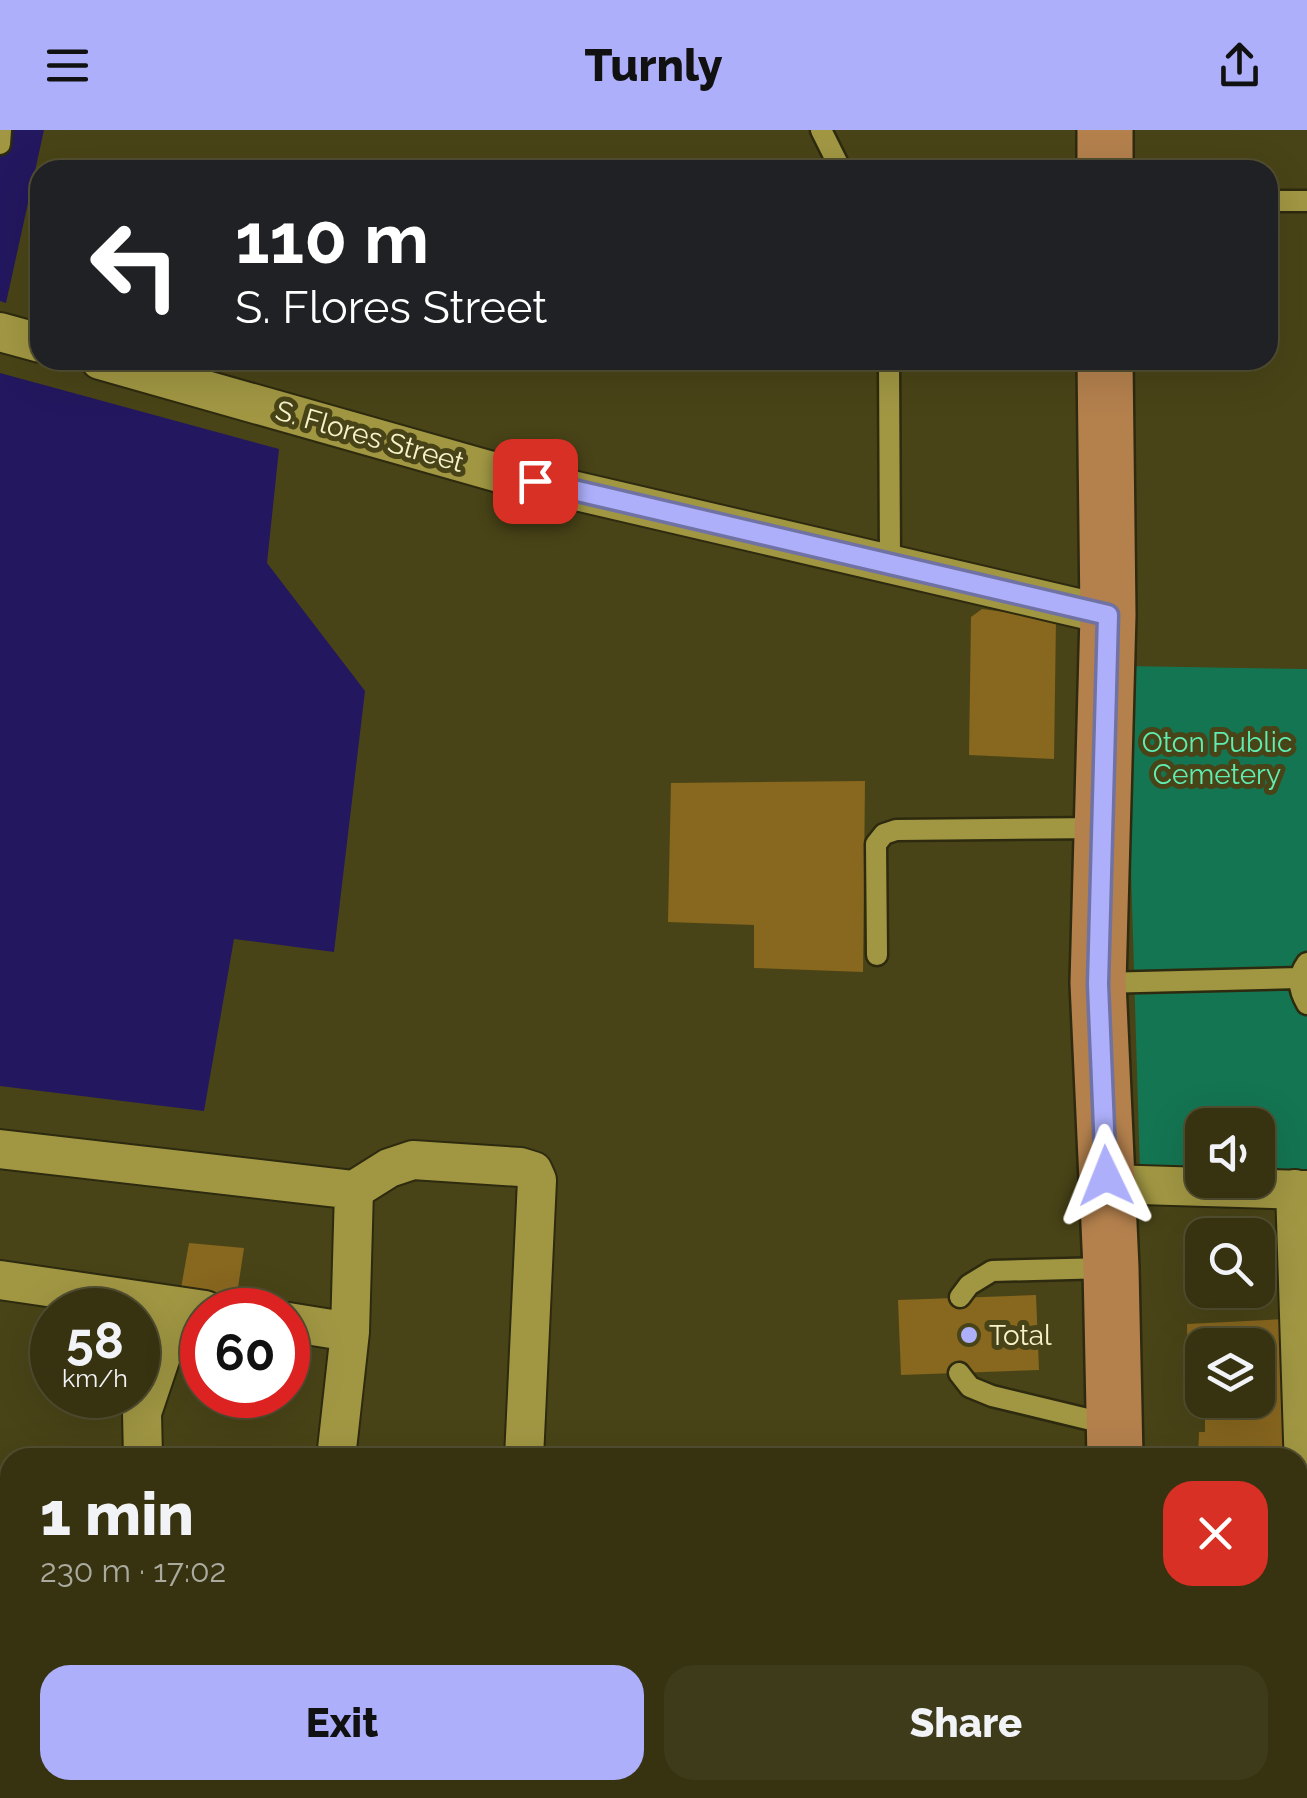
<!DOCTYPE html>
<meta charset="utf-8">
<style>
body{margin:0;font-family:Raleway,sans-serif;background:#3e3b1a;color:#f1f3f6;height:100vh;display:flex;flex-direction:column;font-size:38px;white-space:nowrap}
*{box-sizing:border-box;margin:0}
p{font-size:32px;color:#aaaa9f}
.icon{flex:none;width:55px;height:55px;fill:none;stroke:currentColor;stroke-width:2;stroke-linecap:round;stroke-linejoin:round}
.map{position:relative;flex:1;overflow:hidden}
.side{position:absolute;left:0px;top:1318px;width:1308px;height:352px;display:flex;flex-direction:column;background:#373311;border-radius:30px 30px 0 0;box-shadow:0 10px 40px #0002,0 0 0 2px #514e31}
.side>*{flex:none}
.hud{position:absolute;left:30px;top:30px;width:1248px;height:210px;border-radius:30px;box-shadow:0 10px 40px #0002,0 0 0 2px #514e31;background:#202124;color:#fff;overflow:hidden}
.buttons{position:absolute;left:1185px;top:978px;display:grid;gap:20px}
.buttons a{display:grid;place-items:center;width:90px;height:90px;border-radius:20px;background:#373311;box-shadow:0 10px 40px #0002,0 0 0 2px #514e31;font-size:50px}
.speed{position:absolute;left:30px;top:1158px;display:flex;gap:20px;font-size:50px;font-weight:700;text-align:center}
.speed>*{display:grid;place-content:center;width:130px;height:130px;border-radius:50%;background:#373311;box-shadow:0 10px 40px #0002,0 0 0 2px #514e31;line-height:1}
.speed small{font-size:25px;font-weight:400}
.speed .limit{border:15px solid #d22;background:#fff;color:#111}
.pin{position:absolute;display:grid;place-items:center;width:85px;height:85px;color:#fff;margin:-42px;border-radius:20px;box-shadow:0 5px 15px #0006}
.me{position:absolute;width:110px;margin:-55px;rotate:358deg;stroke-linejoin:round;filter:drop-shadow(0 0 8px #0008)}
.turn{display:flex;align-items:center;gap:35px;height:210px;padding:0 40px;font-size:45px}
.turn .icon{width:130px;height:130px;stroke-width:2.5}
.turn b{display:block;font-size:70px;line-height:85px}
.round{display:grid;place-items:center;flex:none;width:105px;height:105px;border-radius:30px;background:#3e3b1a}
.head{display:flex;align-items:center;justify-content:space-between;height:170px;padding:0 40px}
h1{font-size:60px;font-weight:800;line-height:75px}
.button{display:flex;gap:20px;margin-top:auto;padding:20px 40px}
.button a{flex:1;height:115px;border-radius:30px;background:#adaffb;color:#111;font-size:40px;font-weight:800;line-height:115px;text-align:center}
.button a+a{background:#3e3b1a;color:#f1f3f6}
header{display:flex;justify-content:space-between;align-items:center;height:130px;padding:0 40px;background:#adaffb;color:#111;font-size:45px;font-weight:800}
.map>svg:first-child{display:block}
</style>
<header><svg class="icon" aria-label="menu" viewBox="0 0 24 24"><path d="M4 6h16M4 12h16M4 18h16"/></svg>Turnly<svg class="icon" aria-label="share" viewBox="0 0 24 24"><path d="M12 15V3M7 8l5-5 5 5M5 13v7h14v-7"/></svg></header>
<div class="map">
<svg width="1307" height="1668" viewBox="0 0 1307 1668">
<rect width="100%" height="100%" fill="#494417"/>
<path fill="#147552" d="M1125 536 1307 539V1044H1258V995H1202V1043H1140Z"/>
<path fill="#23175f" d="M0 0H44L6 173 0 171Z
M0 243 279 319 267 433 365 561 334 822 234 809 204 981 0 956Z"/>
<path fill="#88671f" d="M982 479 1056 489 1054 629 969 625 971 487Z
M865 651 863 842 754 838V795L668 792 671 653Z
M189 1113 244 1118 236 1171 180 1164Z
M1036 1165 1039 1240 901 1245 898 1170Z
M1286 1189 1287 1328H1198L1199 1302H1205V1270H1258V1215H1202V1247H1188L1187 1194Z
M1307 1498V1528H1298V1499Z"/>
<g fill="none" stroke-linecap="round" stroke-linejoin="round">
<defs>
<path id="lane" d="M821 0 841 40
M0 14 1 0
M1268 71H1307
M889 230 890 433
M877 825 876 714 884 704 896 700 1101 698
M1307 833C1297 847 1298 859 1307 874
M1100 853 1299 848
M960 1167 969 1155 992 1141 1107 1138
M959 1243 970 1257 992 1266 1112 1295"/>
<path id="street" d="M0 202 40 213
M100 230 499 343 1108 485
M0 1019 354 1060
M1107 1054 1307 1060
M1295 1059 1306 1404 1298 1421
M0 1150 205 1180
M288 1192 350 1202
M143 1328 142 1283 178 1176
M336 1328 350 1202 354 1060 389 1038 413 1030 520 1037 533 1041 537 1050 524 1328
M0 1510 10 1513
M1298 1632 1307 1631
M367 1660 385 1668
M507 1668 508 1660"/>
<path id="primary" d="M1105 40V0
M1105 230 1108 485 1098 853 1111 1138 1115 1328
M1139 1660 1140 1668"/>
</defs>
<use href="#lane" stroke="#2d2a0f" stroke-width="25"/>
<use href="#street" stroke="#2d2a0f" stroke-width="42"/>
<use href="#primary" stroke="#2d2a0f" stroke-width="60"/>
<use href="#lane" stroke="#a19743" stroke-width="20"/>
<use href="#street" stroke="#a19743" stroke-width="38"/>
<use href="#primary" stroke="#b4814d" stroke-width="55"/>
</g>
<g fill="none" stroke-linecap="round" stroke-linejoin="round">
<defs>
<path id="route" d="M535 351 1108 485 1098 854 1106 1046"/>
</defs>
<use href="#route" stroke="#7072a3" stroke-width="25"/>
<use href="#route" stroke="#adaffb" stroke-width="18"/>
</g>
<circle fill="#adaffb" stroke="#494417" stroke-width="4" cx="969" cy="1205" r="10"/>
<g text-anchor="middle" stroke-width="10" stroke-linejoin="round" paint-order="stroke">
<g font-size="28" fill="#f8f3cb" stroke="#494417">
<text transform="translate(370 306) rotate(16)" y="10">S. Flores Street</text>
</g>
<g font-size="28" fill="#5fedb2" stroke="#494417">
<text x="1217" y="622">Oton Public<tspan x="1217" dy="32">Cemetery</tspan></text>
</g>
<g font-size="28" fill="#f8f3cb" stroke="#494417" text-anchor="start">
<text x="989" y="1215">Total</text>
</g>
</g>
</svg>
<div class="buttons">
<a><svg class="icon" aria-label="sound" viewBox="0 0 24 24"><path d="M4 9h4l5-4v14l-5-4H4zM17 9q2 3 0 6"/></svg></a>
<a><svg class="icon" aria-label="search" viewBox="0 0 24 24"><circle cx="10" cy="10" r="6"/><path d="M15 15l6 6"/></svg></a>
<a><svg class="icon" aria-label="layers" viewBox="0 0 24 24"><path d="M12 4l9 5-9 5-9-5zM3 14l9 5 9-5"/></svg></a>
</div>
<div class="speed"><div>58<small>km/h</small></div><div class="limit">60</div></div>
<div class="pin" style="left:535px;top:351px;background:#d93025"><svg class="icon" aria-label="arrive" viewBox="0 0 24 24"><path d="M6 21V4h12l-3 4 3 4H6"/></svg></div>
<svg class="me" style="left:1106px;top:1046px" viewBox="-20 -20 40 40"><path d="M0-17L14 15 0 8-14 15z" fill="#adaffb" stroke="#fff" stroke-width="4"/></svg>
<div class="hud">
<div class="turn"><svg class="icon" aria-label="left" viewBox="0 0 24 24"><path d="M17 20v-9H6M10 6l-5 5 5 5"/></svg><div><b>110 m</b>S. Flores Street</div></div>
</div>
<section class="side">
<div class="head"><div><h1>1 min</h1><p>230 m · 17:02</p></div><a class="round" style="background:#d93025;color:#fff"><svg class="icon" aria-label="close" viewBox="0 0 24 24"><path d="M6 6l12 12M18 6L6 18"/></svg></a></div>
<div class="button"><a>Exit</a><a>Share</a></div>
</section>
</div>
